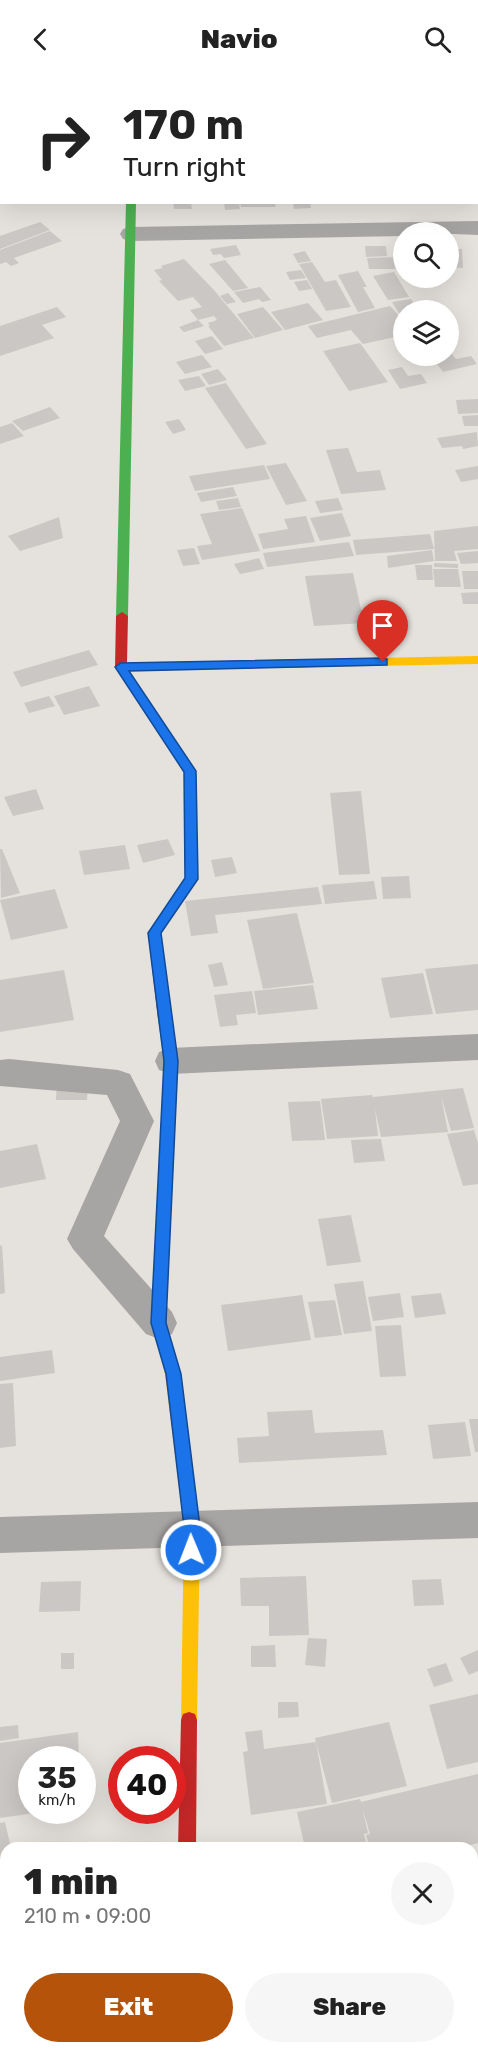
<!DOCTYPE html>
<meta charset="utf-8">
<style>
body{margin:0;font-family:Rubik,sans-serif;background:#f6f6f6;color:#222;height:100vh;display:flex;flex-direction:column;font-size:22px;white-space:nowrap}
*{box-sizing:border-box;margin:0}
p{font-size:20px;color:#767676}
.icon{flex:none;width:33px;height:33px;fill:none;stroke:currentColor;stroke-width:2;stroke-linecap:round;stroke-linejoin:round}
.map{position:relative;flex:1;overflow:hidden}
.details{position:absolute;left:0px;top:1764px;width:478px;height:212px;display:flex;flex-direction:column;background:#fff;border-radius:18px 18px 0 0;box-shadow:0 6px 24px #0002}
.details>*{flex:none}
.guide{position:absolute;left:0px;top:0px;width:478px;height:126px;box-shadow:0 6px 24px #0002;background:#fff;color:#222;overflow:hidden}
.buttons{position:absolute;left:393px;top:144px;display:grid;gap:12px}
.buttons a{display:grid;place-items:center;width:66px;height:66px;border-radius:50%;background:#fff;box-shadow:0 6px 24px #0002;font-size:30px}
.speed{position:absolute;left:18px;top:1668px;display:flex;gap:12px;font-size:30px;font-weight:700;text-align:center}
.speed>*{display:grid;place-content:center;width:78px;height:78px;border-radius:50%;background:#fff;box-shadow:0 6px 24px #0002;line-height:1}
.speed small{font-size:15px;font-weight:400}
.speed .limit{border:9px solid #d22;background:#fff;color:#111}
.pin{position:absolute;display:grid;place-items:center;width:51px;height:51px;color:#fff;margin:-62px -26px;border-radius:50% 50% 50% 0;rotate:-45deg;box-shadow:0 0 6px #0007}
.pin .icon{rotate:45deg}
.me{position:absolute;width:66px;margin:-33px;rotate:359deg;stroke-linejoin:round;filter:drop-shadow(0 0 4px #0008)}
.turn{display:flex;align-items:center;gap:21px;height:126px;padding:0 24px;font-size:27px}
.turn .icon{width:78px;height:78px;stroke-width:2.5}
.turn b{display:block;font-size:42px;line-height:51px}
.round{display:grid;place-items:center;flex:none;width:63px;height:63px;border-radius:32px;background:#f6f6f6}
.summary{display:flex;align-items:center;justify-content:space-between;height:102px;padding:0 24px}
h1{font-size:36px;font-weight:800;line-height:45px}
.cta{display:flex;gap:12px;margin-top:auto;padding:12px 24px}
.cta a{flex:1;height:69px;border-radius:36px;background:#b45309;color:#fff;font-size:24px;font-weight:800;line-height:69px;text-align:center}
.cta a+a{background:#f6f6f6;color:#222}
header{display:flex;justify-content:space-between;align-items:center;height:78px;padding:0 24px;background:#fff;font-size:27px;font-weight:800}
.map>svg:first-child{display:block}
</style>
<header><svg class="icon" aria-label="back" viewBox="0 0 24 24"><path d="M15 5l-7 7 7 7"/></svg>Navio<svg class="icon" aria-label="search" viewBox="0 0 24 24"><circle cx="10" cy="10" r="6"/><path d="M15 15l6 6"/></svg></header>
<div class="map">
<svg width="478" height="1975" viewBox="0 0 478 1975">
<rect width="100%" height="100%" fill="#e5e1dc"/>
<path fill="#cbc7c5" d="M173 124H191L192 131H174Z
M224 124H239L240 131 225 132Z
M240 124H274L276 129H241Z
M293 125H310L311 130 294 131Z
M40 144 50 152 0 171V158Z
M50 153 62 163 14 180 19 185 11 188 6 184 0 186V172Z
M236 167 241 177 224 180 221 176 213 177 210 171Z
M365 168H386L387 178 366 179Z
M448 171H462L463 190 448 189Z
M305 173 311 183 298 185 293 176Z
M399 179 401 191H369L367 180Z
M184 181 213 211 254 260 224 268 208 248H210L208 245 217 242 214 238 198 242 190 232 202 229 193 219 178 223 159 203 162 202 154 192 163 190 161 188Z
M225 182 231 189 248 210 233 213 209 186Z
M312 184 325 204 336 202 351 229 326 233 299 186Z
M301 192 306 200 290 202 286 194Z
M358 193 367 209H363L375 230 358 234 338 197Z
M394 194 409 219 388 222 373 198Z
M414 200H438L439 204 415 205Z
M307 202 312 211 299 213 294 204Z
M260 209 271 222 262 224 259 221 243 225 234 214Z
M228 215 236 224 227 226 220 218Z
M411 221 417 231 399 235 392 224Z
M308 225 323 242 285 252 271 234Z
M390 228 404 243V257L363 266 351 252 317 260 308 248Z
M57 229 66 239 42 247 54 260 0 278V248Z
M263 229 283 252 255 260 237 236Z
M198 242 204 248 184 254 179 249Z
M212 258 223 271 205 276 195 263Z
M360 265 388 304 349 313 323 273Z
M448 272 456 281 471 278 477 286 443 294 431 278H448Z
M202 277 212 289 185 296 176 284Z
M402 289 408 298 421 296 427 305 400 311 388 292Z
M218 291 227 302 209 307 201 296Z
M199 298 206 308 185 313 178 302Z
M226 305 267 366 246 371 205 310Z
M478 321V335L458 336 456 322Z
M50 329 60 340 23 353 12 343Z
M478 337V348H464L462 338Z
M179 341 186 352 173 356 165 344Z
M12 345 24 358 0 366V349Z
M477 354 478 368 463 371 462 368 442 370 437 360Z
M348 370 357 394 380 392 386 412 341 416 326 372Z
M286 385 307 423 286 427 266 388Z
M264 387 270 401 195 413 189 398Z
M478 388V401L461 404 455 392Z
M233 409 237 418 201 424 197 415Z
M238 420 241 429 219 432 216 423Z
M338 420 343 432 320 435 315 423Z
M242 430 260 473 202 482 197 468 212 466 200 436Z
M342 435 351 458 320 463 310 440Z
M306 438 315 464 263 471 258 456 288 451 284 441Z
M59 439 63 460 20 473 8 458Z
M478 448V471L454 473 457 483H435L434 453Z
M430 456 434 471 356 477 353 462Z
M349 464 354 478 267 489 263 475Z
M194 470 200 486 183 488 177 472Z
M432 472 434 483 388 490 387 478Z
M478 473V485L461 486 457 475Z
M259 480 264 491 240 496 234 486Z
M434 485 458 486V490L434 489Z
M415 487H432L433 502H417Z
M433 491H458L461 509H435Z
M462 493H478V511H464Z
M353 495 364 545 314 548 305 498Z
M478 514V526H463L461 515Z
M89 572 98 587 21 609 13 594Z
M89 608 100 628 64 637 54 618Z
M49 618 55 628 29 635 24 625Z
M36 711 44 731 13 738 4 719Z
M361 713 370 796 339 797 330 715Z
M168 761 175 777 143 785 137 767Z
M125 767 130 791 84 797 79 773Z
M0 771H2L20 815 1 820Z
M232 779 237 795 215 799 211 782Z
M409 798 411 820 383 821 381 799Z
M374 803 377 821 325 826 322 807Z
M318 809 322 826 215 837 218 855 191 858 185 823Z
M55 811 68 850 11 862 0 822Z
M297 835 314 905 263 911 247 842Z
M222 884 228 907 214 909 208 887Z
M478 886V932L436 936 425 891Z
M64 892 74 942 0 954V902Z
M423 895 433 936 390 940 381 900Z
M313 907 318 931 258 937 254 913Z
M252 913 256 935 236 937 238 947 220 949 214 917Z
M57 1004H88L87 1022H56Z
M463 1010 474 1050 451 1053 441 1018 448 1054 381 1059 375 1031 378 1058 327 1061 321 1021 372 1017 373 1019Z
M320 1023 325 1062 292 1063 288 1024Z
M474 1052 478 1065V1106L463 1108 447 1056Z
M381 1061 385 1083 354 1085 351 1062Z
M37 1066 46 1101 0 1110V1073Z
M351 1137 361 1184 327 1188 318 1141Z
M2 1167 5 1215 0 1216V1168Z
M363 1203 372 1253 344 1256 334 1206Z
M400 1215 404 1239 373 1243 368 1219Z
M441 1215 446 1236 415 1240 411 1218Z
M302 1217 311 1262 228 1273 221 1227Z
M335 1222 342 1257 315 1260 308 1224Z
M401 1247 406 1298 380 1299 375 1248Z
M52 1272 55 1295 0 1303V1279Z
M13 1305 16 1368 0 1370V1306Z
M312 1332 315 1355 383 1352 387 1377 239 1385 237 1360 269 1358 267 1334Z
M469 1341H478V1374H475Z
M465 1344 471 1378 433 1381 428 1347Z
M306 1498 309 1557 269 1558V1528H241L240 1500Z
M441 1501 444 1527 414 1528 412 1502Z
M81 1503 80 1533 39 1534 41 1504Z
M308 1560 327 1561 325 1589 305 1587Z
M275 1567 276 1589H251V1568Z
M478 1572V1593L469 1597 460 1580Z
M61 1575H74V1591H61Z
M446 1585 453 1603 434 1609 427 1591Z
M478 1616V1684L447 1691 429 1627Z
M278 1624H298L299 1639 278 1640Z
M389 1644 407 1708 332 1725 315 1660Z
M18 1647 19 1660 0 1663V1649Z
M262 1652 264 1671 316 1664 327 1726 251 1737 243 1674 248 1673 245 1654Z
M78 1654 79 1682H32V1732L42 1734 0 1740V1665Z
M478 1696V1765L459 1770H370L366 1757 370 1756 362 1729 368 1755 364 1756 367 1770H305L297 1734 360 1721 361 1724Z
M5 1744 11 1770H6V1832L0 1833V1745Z
M349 1970H389L390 1975H350Z
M399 1970H433L434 1975H399Z"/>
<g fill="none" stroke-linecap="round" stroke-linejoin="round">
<path fill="#a7a5a3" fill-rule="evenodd" d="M117 0H137V2H117Z
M317 0H345L346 2H318Z
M459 0H478V4L477 2Z
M477 36H478V54H477Z
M478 143V157L404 154V158L131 163 123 161 120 156 123 151 131 149Z
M478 956V982L171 996 159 992 155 983 159 974 171 970Z
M9 981 118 992 130 996 154 1043 104 1158 172 1234 177 1245 172 1256 159 1261 146 1256 73 1171 67 1161 120 1043 107 1017 0 1008V982Z
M478 1424V1460L0 1475V1439Z
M161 1970H206L207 1975H161Z"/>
<path fill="#4caf50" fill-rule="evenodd" d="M126 124H136L128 538 122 542 116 538Z
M165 936 172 941 178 983 166 1245 175 1279 173 1284 168 1286 163 1284 161 1279 152 1245 164 983 158 941Z"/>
<path fill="#ffc107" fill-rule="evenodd" d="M478 578V586L317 589 311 585 317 581Z
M168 1272 173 1274 181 1296 200 1449 197 1642 195 1648 189 1650 183 1648 181 1642 184 1449 165 1296 161 1279 163 1274Z"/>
<path fill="#c62828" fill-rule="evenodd" d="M122 534 128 538 127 585 317 581 323 585 317 589 129 593 196 693 197 801 160 856 172 941 165 946 158 941 148 855 185 800 184 693 115 589 116 538Z
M189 1634 195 1636 197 1642 196 1770H178L181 1642 183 1636Z"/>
</g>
<path fill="#1a73e8" stroke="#114b97" stroke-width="1.5" d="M383 580 387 581V587L129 593 196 693 198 801 161 855 178 983 166 1245 181 1296 200 1449 199 1472 197 1478 191 1480 186 1478 183 1472 184 1449 166 1296 151 1245 164 983 148 855 185 800 184 694 115 589 121 585Z"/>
</svg>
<div class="buttons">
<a><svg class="icon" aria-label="search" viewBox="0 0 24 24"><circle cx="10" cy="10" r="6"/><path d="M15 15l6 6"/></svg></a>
<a><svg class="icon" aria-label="layers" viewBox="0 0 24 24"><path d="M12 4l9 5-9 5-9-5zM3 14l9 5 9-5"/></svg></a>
</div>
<div class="speed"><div>35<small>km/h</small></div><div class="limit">40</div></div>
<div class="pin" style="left:383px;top:584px;background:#d93025"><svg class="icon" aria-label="arrive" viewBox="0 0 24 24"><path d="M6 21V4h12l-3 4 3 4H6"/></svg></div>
<svg class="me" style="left:191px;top:1472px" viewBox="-20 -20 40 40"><circle r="17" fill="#1a73e8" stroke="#fff" stroke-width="3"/><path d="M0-11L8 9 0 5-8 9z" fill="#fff"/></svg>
<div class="guide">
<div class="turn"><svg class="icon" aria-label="right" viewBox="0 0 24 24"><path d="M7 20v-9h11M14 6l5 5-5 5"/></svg><div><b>170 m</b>Turn right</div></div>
</div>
<section class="details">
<div class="summary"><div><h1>1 min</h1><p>210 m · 09:00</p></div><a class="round"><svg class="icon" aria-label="close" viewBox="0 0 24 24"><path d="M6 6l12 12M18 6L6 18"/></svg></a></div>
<div class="cta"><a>Exit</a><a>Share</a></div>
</section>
</div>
